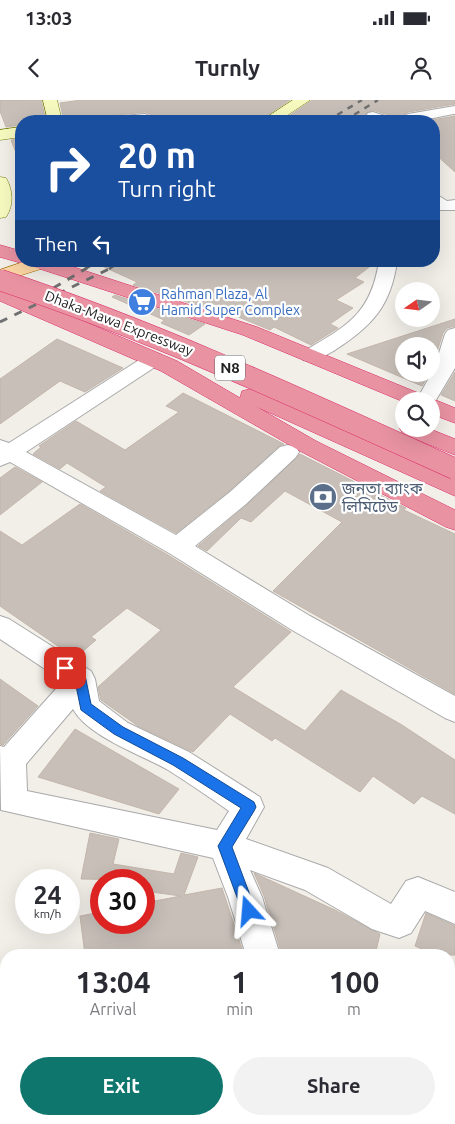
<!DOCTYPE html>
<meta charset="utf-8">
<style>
body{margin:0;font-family:Ubuntu,"Noto Sans Bengali",sans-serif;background:#f2f2f3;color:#2b2b33;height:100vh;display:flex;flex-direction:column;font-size:19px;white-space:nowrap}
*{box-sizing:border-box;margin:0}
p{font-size:16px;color:#7c7c81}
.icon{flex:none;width:28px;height:28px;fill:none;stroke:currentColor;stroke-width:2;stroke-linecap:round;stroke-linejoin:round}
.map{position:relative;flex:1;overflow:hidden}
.panel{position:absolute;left:0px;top:849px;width:455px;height:176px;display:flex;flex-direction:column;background:#fff;border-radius:20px 20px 0 0;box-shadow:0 5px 20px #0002}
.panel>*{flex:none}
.top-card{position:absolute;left:15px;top:15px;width:425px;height:152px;border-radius:20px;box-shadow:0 5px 20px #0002;background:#1a4fa0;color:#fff;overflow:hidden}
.needle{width:32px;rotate:256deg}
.buttons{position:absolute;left:395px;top:182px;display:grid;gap:10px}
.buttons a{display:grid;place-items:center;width:45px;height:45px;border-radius:50%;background:#fff;box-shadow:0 5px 20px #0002;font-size:25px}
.speed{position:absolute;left:15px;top:769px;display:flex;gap:10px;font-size:25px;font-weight:700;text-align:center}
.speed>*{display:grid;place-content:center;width:65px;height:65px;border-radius:50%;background:#fff;box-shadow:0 5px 20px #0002;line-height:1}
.speed small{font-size:12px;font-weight:400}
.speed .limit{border:8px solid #d22;background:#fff;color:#111}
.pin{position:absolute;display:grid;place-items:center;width:42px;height:42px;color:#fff;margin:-21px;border-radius:10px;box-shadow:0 2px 8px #0006}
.me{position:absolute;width:55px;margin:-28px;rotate:341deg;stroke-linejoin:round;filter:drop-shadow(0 0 4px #0008)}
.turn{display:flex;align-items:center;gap:18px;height:105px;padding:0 20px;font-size:22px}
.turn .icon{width:65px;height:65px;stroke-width:2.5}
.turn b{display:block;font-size:35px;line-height:42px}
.then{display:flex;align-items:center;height:48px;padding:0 20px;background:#0003;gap:10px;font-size:19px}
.eta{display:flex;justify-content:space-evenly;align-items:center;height:85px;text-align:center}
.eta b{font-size:30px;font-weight:600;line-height:35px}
.button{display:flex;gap:10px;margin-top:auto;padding:10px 20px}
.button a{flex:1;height:58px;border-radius:30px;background:#0f766e;color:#fff;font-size:20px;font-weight:600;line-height:58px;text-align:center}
.button a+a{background:#f2f2f3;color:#2b2b33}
.status{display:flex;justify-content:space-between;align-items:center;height:35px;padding:0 25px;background:#fff;direction:ltr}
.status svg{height:14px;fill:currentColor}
header{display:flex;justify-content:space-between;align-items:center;height:65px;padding:0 20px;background:#fff;font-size:22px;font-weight:600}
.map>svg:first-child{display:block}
</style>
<div class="status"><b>13:03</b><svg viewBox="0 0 49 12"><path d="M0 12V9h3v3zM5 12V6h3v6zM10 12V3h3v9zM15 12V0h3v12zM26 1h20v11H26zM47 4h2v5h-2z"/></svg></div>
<header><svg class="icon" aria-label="back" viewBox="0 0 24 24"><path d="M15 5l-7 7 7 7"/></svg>Turnly<svg class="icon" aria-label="person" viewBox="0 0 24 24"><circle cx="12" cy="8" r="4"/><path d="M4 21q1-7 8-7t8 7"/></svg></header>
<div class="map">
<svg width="455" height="1024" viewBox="0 0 455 1024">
<rect width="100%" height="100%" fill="#f2efe9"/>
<path fill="#c7bfb8" stroke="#c4b6ab" d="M0 0H41L46 21H21V25L6 27 0 11Z
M81 0H290L259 21H152L153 16 145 12 64 21 60 3Z
M312 0H455V4L408 12 399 18 401 21H395L392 16 373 10 364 15 369 21H282Z
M455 16V72L434 53V21H427Z
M21 39V62L20 63 11 40Z
M91 161H377L355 178 364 182 336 200 353 208 330 224 338 228 311 245 274 227 270 230 224 211 221 213 133 185 137 182Z
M115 195 205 224 189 235 161 223 164 220 112 197Z
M455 219V226L447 228 443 233 431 270V246H404V274H429L422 286 347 254Z
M57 239 123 268 85 292 60 281 0 324V279Z
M455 272V301L441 295Z
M183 293 284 344 279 346 229 391 176 433 100 391 106 387 67 363 60 369 33 354 41 347 39 346 76 321 125 350 179 312 166 306Z
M300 354 406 408 404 410 455 434V594L273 491 342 422 285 391 251 422 241 418 207 451 198 446 247 405Z
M15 367 42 382 0 415V378Z
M80 404 168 455 291 532 233 587 305 631 341 590 402 625 455 660V714L422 696 414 704 373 676 360 692 275 638 272 641 230 614 193 652 138 626 101 600 98 587 161 530 127 508 91 537 96 540 75 558 0 506V431L22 445Z
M0 579 38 606 3 645 0 644Z
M75 629 179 689 159 714 38 677Z
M90 733 119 739 113 764 174 774 181 753 198 757 184 795 222 788 244 855H85L80 816 101 812V822H144V803L181 796 144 791V780L81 779Z
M254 773 335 810 380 834 375 855H282L264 796Z
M426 813 455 826V855H435L415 846Z"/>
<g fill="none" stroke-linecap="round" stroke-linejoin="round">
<defs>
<path id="street" d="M455 6V14H453L419 21H403L401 18 408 14Z
M373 12 391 18 393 21C384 22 372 24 366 16L368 13Z
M145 14 152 18 150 21H107L114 17Z
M434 93 447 101 455 100V110H437L434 106Z
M379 161H397C391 206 372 226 335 250 324 256 316 263 303 260L300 256 303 252C346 226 371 215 379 161Z
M455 228V268L433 305 431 306V301H416L434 269 445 234 448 230Z
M154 253 161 255 164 259 161 263 26 352 176 435 230 392 280 347 288 345 296 347 299 352 296 357 246 404 195 446 310 516 455 596V622L445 618 292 530 169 453 10 362 0 366V340L9 343 147 255Z
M0 516 9 519 91 571 95 579 99 601 128 623 189 652 260 697 264 707 246 739 328 768 391 804 406 781 418 777 455 792V824L425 811 411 833 399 838 372 829 305 790 250 770 262 797 280 855H246L228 797 213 758 1 710 0 646 4 647 63 581 0 539ZM73 609C87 636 142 655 168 670 189 683 209 697 229 711L217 730 27 691 26 664Z
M394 1019H436L438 1024H396Z"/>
<path id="secondary" d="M43 0H57L62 21H48Z
M293 0H310L279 21H261Z
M21 27V37L0 40V30Z
M0 77 6 78C13 90 14 105 6 117L0 118Z"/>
<path id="primary" d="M26 161 49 163 47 167 0 182V170Z"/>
<path id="highway" d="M0 145 21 151V161H55L257 227 455 308V323L431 314V301L404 302 243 235 28 165 26 161 21 163 0 157Z
M0 189 34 200 177 261 240 298 242 291 250 289 258 291 455 378V396L257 307 316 341 455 410V430L446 427 300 351 161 271 0 201Z
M404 324V329H430L455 339V355L403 334 400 329Z"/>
</defs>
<use href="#street" stroke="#a9a9a9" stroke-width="2"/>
<use href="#secondary" stroke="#707d05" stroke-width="1"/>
<use href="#primary" stroke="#a06b00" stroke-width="1"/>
<use href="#highway" stroke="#dc2a67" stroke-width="1"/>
<use href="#street" fill="#fff" fill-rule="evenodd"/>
<use href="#secondary" fill="#f7fabf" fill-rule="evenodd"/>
<use href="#primary" fill="#fcd6a4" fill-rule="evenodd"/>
<use href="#highway" fill="#e892a2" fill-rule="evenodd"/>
<path stroke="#707070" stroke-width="2.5" stroke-dasharray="6 6" stroke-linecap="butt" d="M327 21 362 0
M344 21 378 0
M85 169 98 161
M109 169 121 161"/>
<path stroke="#707070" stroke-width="3" stroke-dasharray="8 8" stroke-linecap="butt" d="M40 196 87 168
M0 222 111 168"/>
<defs>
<path id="highway-bridge" d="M0 180C156 232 305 301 455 369"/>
</defs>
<use href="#highway-bridge" stroke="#dc2a67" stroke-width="22" stroke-linecap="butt"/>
<use href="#highway-bridge" stroke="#e892a2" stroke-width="21"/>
</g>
<path fill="#1a73e8" stroke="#114b97" d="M65 564 85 575 91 604 123 627 183 658 254 702 256 707 254 711 232 747 256 811 254 816 249 818 244 816 218 746 241 708 173 665 114 634 81 610 75 581 59 568Z"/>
<defs>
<symbol id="supermarket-disc" viewBox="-11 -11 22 22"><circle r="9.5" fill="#3f7fe0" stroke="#fff"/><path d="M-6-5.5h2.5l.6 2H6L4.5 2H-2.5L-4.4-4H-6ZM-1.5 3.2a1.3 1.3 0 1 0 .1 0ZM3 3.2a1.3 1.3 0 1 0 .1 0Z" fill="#fff"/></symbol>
<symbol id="bank-disc" viewBox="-11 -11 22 22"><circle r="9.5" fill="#5c6f8a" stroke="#fff"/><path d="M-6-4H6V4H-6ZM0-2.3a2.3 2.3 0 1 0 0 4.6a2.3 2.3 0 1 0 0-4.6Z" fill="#fff"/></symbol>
</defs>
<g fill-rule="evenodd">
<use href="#supermarket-disc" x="126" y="186" width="32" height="32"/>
<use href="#bank-disc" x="307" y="381" width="32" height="32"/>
</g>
<g text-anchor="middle" stroke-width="4.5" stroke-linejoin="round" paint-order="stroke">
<g font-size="14" fill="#366cbe" stroke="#fff" text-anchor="start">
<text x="161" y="199">Rahman Plaza, Al<tspan x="161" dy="16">Hamid Super Complex</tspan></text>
</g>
<g font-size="14" fill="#222" stroke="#fff">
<text transform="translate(119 223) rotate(21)" y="5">Dhaka-Mawa Expressway</text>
</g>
<rect fill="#fff" stroke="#646464" stroke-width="1" x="215" y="255.5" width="30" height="25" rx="4"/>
<g font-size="15" font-weight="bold" fill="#222">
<text x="230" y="273">N8</text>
</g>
<g font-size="16" fill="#4e5e75" stroke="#fff" text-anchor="start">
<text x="342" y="394">জনতা ব্যাংক<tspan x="342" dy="18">লিমিটেড</tspan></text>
</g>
</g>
</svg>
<div class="buttons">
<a><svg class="needle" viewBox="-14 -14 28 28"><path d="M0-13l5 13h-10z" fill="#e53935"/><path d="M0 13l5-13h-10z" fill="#7c7c81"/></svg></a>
<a><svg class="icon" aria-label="sound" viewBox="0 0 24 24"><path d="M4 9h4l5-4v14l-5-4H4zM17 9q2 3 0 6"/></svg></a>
<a><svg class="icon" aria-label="search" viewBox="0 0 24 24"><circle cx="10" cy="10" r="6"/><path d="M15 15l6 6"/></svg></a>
</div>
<div class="speed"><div>24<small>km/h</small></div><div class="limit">30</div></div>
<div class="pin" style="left:65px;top:568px;background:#d93025"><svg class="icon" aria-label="arrive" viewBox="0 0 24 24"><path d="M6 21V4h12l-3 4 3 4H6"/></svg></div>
<svg class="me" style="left:249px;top:811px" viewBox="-20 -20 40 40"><path d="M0-17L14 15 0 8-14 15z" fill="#1a73e8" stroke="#fff" stroke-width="4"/></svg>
<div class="top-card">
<div class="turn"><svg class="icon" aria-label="right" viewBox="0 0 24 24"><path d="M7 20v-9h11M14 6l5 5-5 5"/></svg><div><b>20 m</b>Turn right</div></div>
<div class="then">Then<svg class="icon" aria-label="left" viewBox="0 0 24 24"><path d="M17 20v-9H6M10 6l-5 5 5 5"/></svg></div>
</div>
<section class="panel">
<div class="eta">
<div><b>13:04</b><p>Arrival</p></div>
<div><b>1</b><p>min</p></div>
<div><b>100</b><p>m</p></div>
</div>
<div class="button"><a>Exit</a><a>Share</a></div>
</section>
</div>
